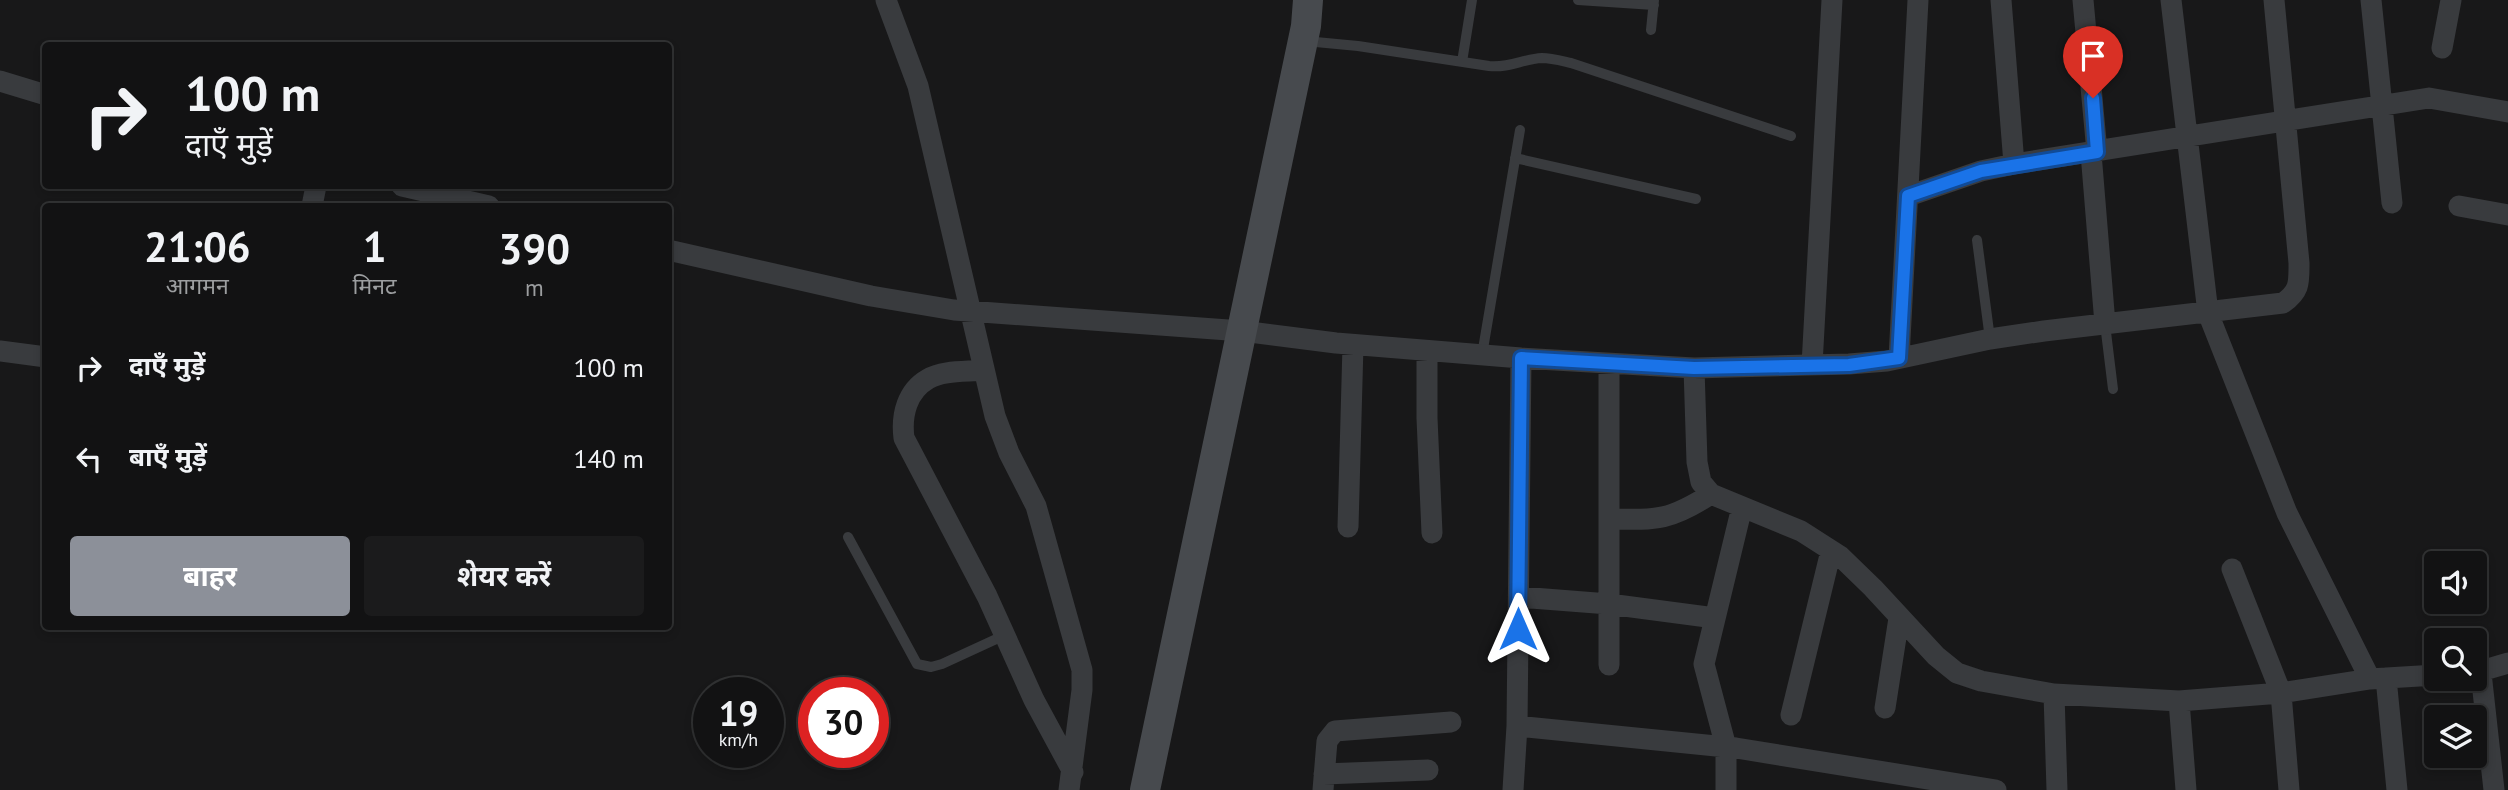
<!DOCTYPE html>
<html lang="hi">
<meta charset="utf-8">
<style>
body{margin:0;font-family:"PT Sans","Noto Sans Devanagari",sans-serif;background:#1b1b1c;color:#f1f3f6;height:100vh;display:flex;flex-direction:column;font-size:26px;white-space:nowrap}
*{box-sizing:border-box;margin:0}
p{font-size:23px;color:#9c9ea0}
.icon{flex:none;width:38px;height:38px;fill:none;stroke:currentColor;stroke-width:2;stroke-linecap:round;stroke-linejoin:round}
.map{position:relative;flex:1;overflow:hidden}
.panel{position:absolute;left:42px;top:203px;width:630px;height:427px;display:flex;flex-direction:column;background:#121213;border-radius:7px;box-shadow:0 4px 10px #0003,0 0 0 2px #313233}
.panel>*{flex:none}
.top-card{position:absolute;left:42px;top:42px;width:630px;height:147px;border-radius:7px;box-shadow:0 4px 10px #0003,0 0 0 2px #313233;background:#121213;color:#f1f3f6;overflow:hidden}
.tools{position:absolute;left:2424px;top:551px;display:grid;gap:14px}
.tools a{display:grid;place-items:center;width:63px;height:63px;border-radius:7px;background:#121213;box-shadow:0 4px 10px #0003,0 0 0 2px #313233;font-size:35px}
.speed{position:absolute;left:693px;top:677px;display:flex;gap:14px;font-size:35px;font-weight:700;text-align:center}
.speed>*{display:grid;place-content:center;width:91px;height:91px;border-radius:50%;background:#121213;box-shadow:0 4px 10px #0003,0 0 0 2px #313233;line-height:1}
.speed small{font-size:18px;font-weight:400}
.speed .limit{border:10px solid #d22;background:#fff;color:#111}
.pin{position:absolute;display:grid;place-items:center;width:60px;height:60px;color:#fff;margin:-72px -30px;border-radius:50% 50% 50% 0;rotate:-45deg;box-shadow:0 0 7px #0007}
.pin .icon{rotate:45deg}
.me{position:absolute;width:77px;margin:-38px;rotate:0deg;stroke-linejoin:round;filter:drop-shadow(0 0 5px #0008)}
.turn{display:flex;align-items:center;gap:24px;height:147px;padding:0 28px;font-size:32px}
.turn .icon{width:91px;height:91px;stroke-width:2.5}
.turn b{display:block;font-size:49px;line-height:60px}
.eta{display:flex;justify-content:space-evenly;align-items:center;height:119px;text-align:center}
.eta b{font-size:42px;font-weight:700;line-height:49px}
.action{display:flex;gap:14px;margin-top:auto;padding:14px 28px}
.action a{flex:1;height:80px;border-radius:7px;background:#8c9099;color:#fff;font-size:28px;font-weight:700;line-height:80px;text-align:center}
.action a+a{background:#1b1b1c;color:#f1f3f6}
ul{padding:0;list-style:none}
li{display:flex;align-items:center;gap:21px;height:91px;padding:0 28px}
li div{flex:1}
li b{display:block;font-size:26px}
li em{font-style:normal}
.map>svg:first-child{display:block}
</style>
<div class="map">
<svg width="2508" height="790" viewBox="0 0 2508 790">
<rect width="100%" height="100%" fill="#181819"/>
<g fill="none" stroke-linecap="round" stroke-linejoin="round">
<path stroke="#393b3e" stroke-width="10" d="M1578 0 1654 5
M1651 30 1654 0
M1305 41 1358 46 1489 66C1510 68 1523 59 1542 58 1551 58 1562 61 1571 63L1791 136
M1462 62 1472 0
M1515 158 1696 199
M1977 240 1990 339
M2105 324 2113 389
M1482 355 1520 130
M848 537 917 664 931 667 942 664 1005 635"/>
<path stroke="#393b3e" stroke-width="21" d="M886 0 918 86 995 416 1009 453 1036 506 1082 670V690L1069 790
M2001 0 2014 164
M2083 0 2097 152
M2171 0 2208 313 2287 513 2370 679
M2371 0 2392 203
M2442 48 2451 0
M0 81 46 95
M2091 153 2105 324
M402 186 489 206
M1908 196 1981 171 2014 164 2429 98 2508 112
M312 206 316 186
M2459 206 2508 215
M668 250 871 296 954 310 1242 331 1336 343 1521 358 1694 368 1697 462 1701 482 1711 494 1801 531 1840 556 1873 588 1936 656 1957 673 1981 681 2054 694 2057 790
M0 351 46 357
M1427 351V418L1432 533
M1899 358 1918 0
M1812 365 1832 0
M1694 368 1849 364 1887 361 1990 339 2044 331 2283 303C2300 291 2299 283 2299 263L2274 0
M984 370C967 372 943 370 928 379 907 391 901 415 904 438L987 596 1034 700 1073 772
M1609 519C1657 520 1669 521 1711 494
M1348 527 1353 345
M2232 569 2281 693 2289 790
M1519 597 1609 604 1715 618
M1609 665V364
M2474 673 2508 663
M2481 673 2494 790
M2386 678 2397 790
M2054 694 2179 701 2281 693 2370 679 2436 675
M2179 701 2186 790
M1885 708 1899 618
M1791 715 1831 551
M1517 726 1736 748 1996 790
M1324 774 1428 770
M1323 790 1327 741 1335 731 1451 722
M1513 790 1517 726 1521 358
M1726 790V747L1704 664 1742 507"/>
<path stroke="#474a4e" stroke-width="30" d="M1145 790 1306 26 1308 0"/>
</g>
<g fill="none" stroke-linecap="round" stroke-linejoin="round">
<defs>
<path id="route" d="M1518 629 1521 358 1694 368 1849 365 1899 358 1908 196 1981 171 2097 152 2093 98"/>
</defs>
<use href="#route" stroke="#114b97" stroke-width="18"/>
<use href="#route" stroke="#1a73e8" stroke-width="12"/>
</g>
</svg>
<div class="tools">
<a><svg class="icon" aria-label="sound" viewBox="0 0 24 24"><path d="M4 9h4l5-4v14l-5-4H4zM17 9q2 3 0 6"/></svg></a>
<a><svg class="icon" aria-label="search" viewBox="0 0 24 24"><circle cx="10" cy="10" r="6"/><path d="M15 15l6 6"/></svg></a>
<a><svg class="icon" aria-label="layers" viewBox="0 0 24 24"><path d="M12 4l9 5-9 5-9-5zM3 14l9 5 9-5"/></svg></a>
</div>
<div class="speed"><div>19<small>km/h</small></div><div class="limit">30</div></div>
<div class="pin" style="left:2093px;top:98px;background:#d93025"><svg class="icon" aria-label="arrive" viewBox="0 0 24 24"><path d="M6 21V4h12l-3 4 3 4H6"/></svg></div>
<svg class="me" style="left:1518px;top:629px" viewBox="-20 -20 40 40"><path d="M0-17L14 15 0 8-14 15z" fill="#1a73e8" stroke="#fff" stroke-width="4"/></svg>
<div class="top-card">
<div class="turn"><svg class="icon" aria-label="right" viewBox="0 0 24 24"><path d="M7 20v-9h11M14 6l5 5-5 5"/></svg><div><b>100 m</b>दाएँ मुड़ें</div></div>
</div>
<section class="panel">
<div class="eta">
<div><b>21:06</b><p>आगमन</p></div>
<div><b>1</b><p>मिनट</p></div>
<div><b>390</b><p>m</p></div>
</div>
<ul>
<li><svg class="icon" aria-label="right" viewBox="0 0 24 24"><path d="M7 20v-9h11M14 6l5 5-5 5"/></svg><div><b>दाएँ मुड़ें</b></div><em>100 m</em></li>
<li><svg class="icon" aria-label="left" viewBox="0 0 24 24"><path d="M17 20v-9H6M10 6l-5 5 5 5"/></svg><div><b>बाएँ मुड़ें</b></div><em>140 m</em></li>
</ul>
<div class="action"><a>बाहर</a><a>शेयर करें</a></div>
</section>
</div>
